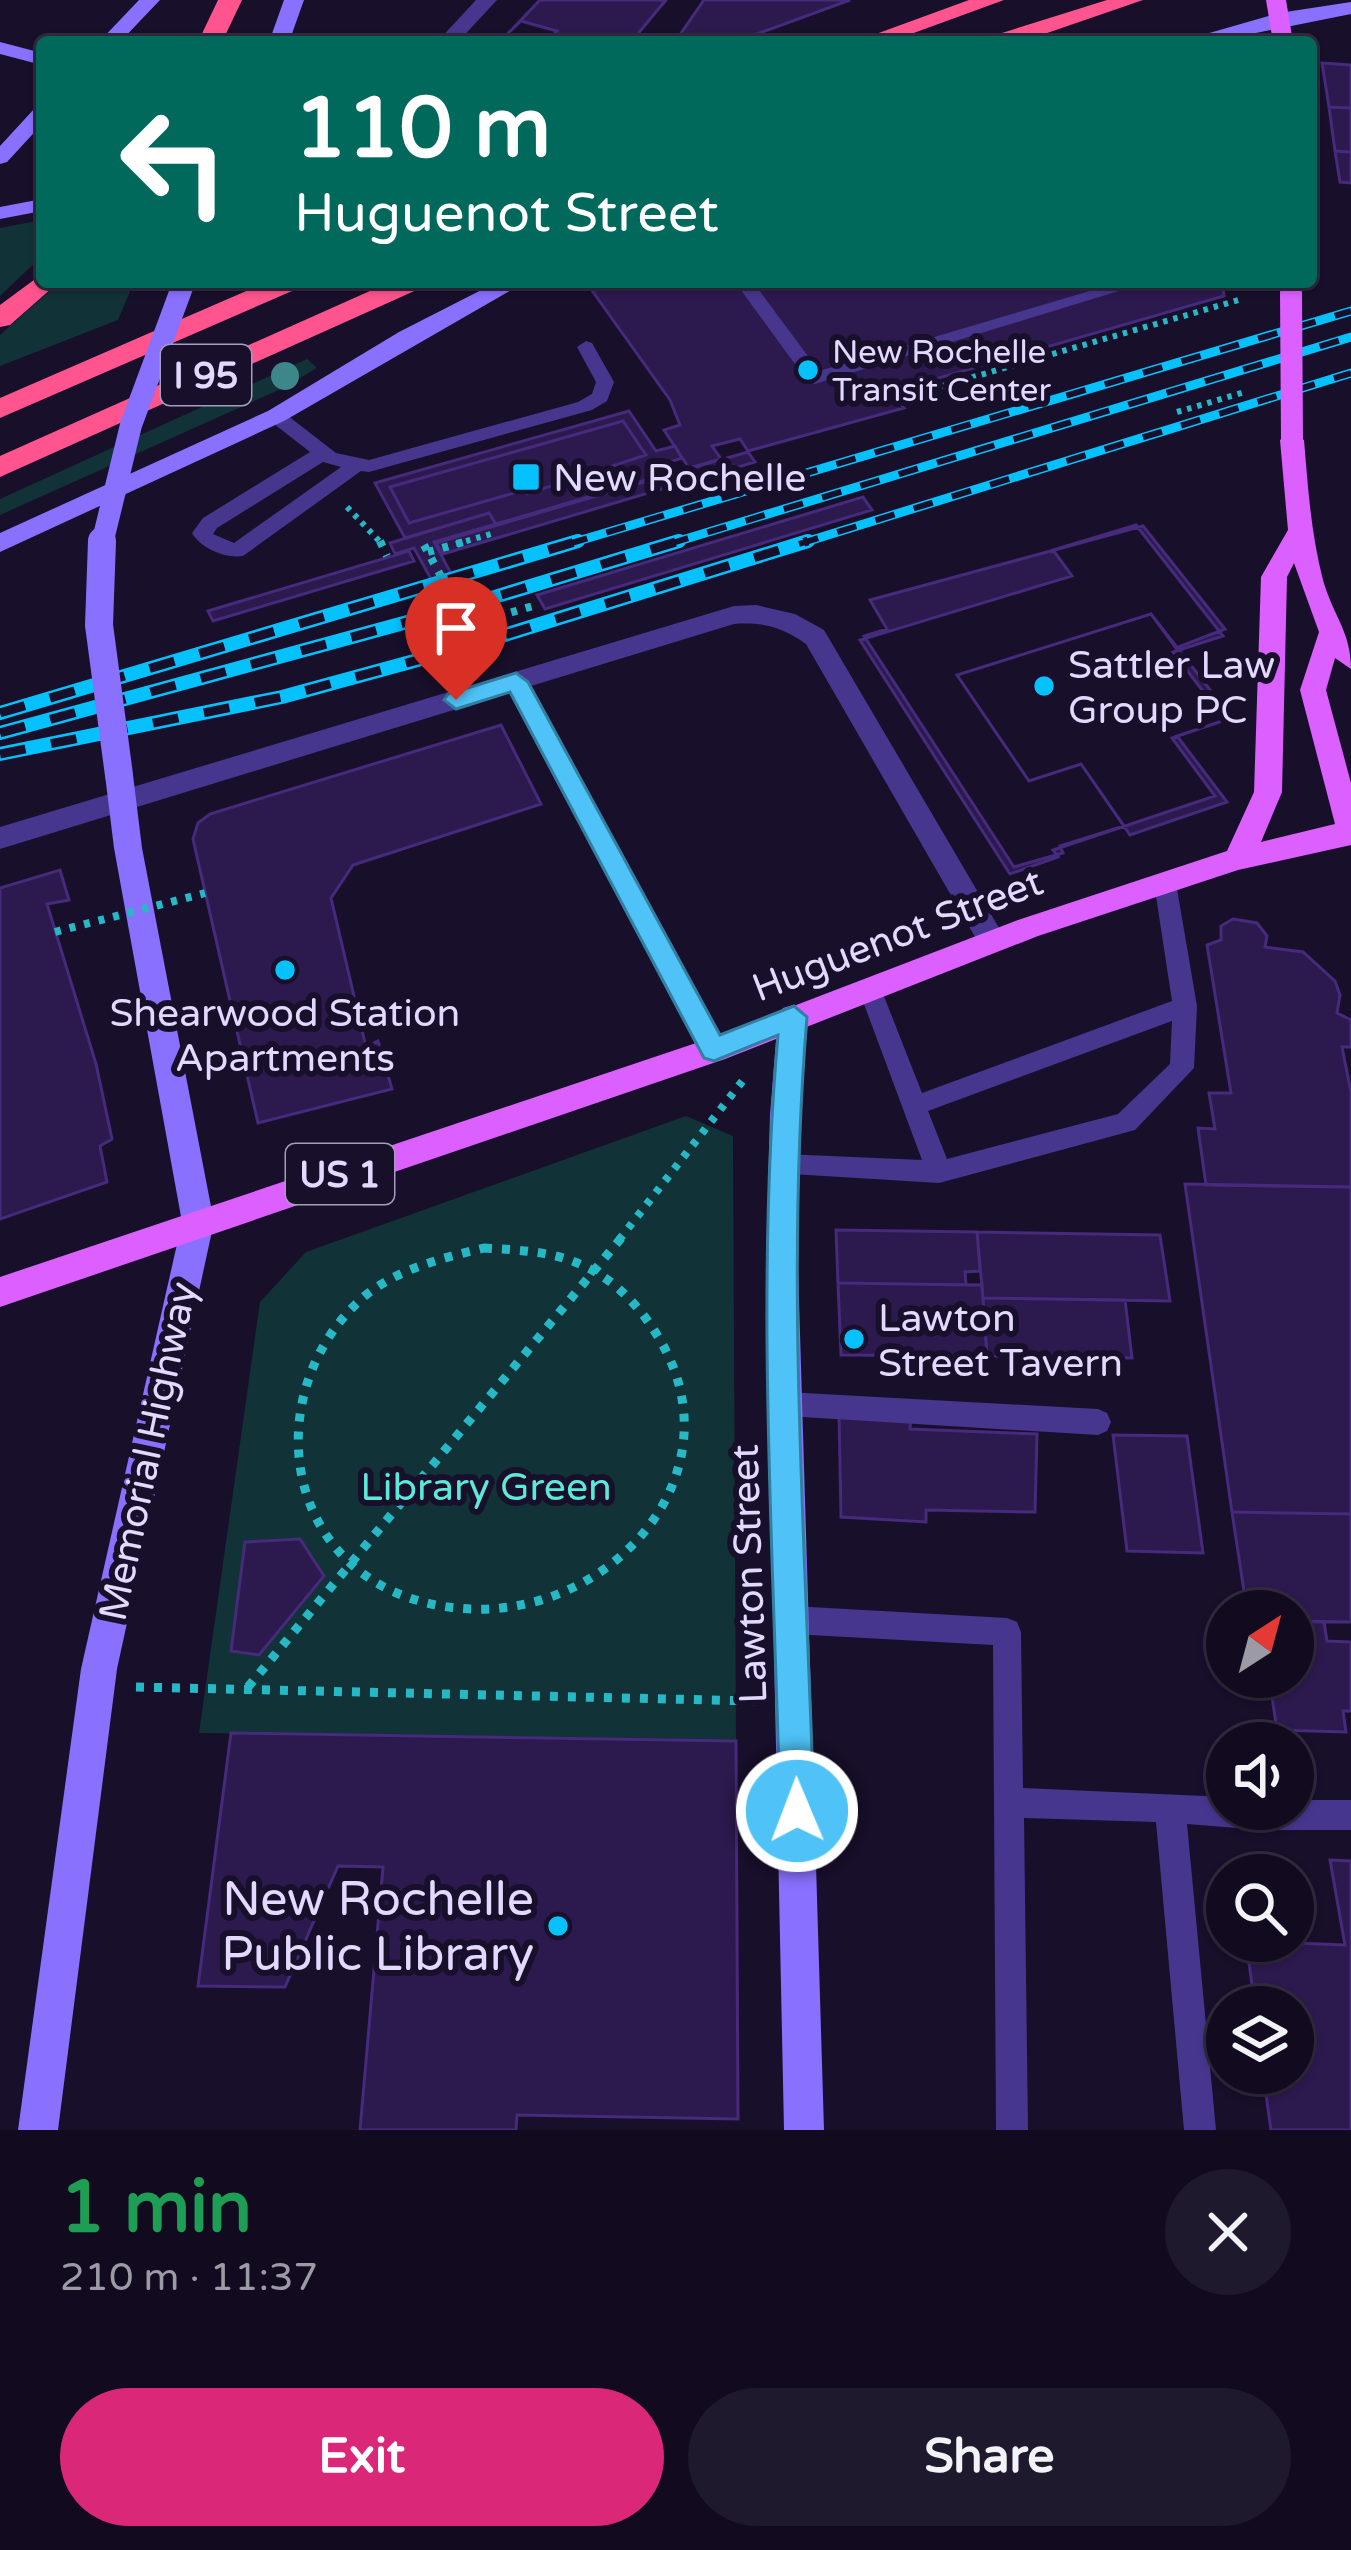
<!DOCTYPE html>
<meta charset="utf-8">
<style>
body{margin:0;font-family:"Varela Round",sans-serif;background:#1f192d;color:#f1f3f6;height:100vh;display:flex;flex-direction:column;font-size:45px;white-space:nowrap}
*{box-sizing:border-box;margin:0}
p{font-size:39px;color:#9c9ba5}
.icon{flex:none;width:66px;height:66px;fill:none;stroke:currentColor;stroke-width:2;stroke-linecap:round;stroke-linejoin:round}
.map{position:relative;height:2130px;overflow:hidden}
.details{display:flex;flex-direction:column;background:#120b20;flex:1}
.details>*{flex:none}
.top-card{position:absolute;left:36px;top:36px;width:1281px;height:252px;border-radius:12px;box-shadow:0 3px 9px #0004,0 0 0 3px #312b3e;background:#00695c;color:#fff;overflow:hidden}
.needle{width:78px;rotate:36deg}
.controls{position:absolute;left:1206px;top:1590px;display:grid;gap:24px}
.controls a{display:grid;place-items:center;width:108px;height:108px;border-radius:50%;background:#120b20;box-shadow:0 3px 9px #0004,0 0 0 3px #312b3e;font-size:60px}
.pin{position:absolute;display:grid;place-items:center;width:102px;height:102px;color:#fff;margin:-123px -51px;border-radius:50% 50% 50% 0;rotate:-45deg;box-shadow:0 0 12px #0007}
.pin .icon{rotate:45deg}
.me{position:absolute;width:132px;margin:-66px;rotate:359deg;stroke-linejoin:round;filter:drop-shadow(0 0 9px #0008)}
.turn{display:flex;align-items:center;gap:42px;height:252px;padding:0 60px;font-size:54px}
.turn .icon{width:156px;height:156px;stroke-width:2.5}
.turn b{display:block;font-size:84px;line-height:102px}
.round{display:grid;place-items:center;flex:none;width:126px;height:126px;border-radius:63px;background:#1f192d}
.headline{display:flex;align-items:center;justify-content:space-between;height:204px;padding:0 60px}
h1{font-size:72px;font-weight:700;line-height:90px;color:#1e9e55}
.button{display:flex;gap:24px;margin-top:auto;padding:24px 60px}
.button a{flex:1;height:138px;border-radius:72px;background:#db2777;color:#fff;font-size:48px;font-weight:700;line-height:138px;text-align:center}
.button a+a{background:#1f192d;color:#f1f3f6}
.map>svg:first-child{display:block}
</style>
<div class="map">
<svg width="1351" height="2130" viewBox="0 0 1351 2130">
<rect width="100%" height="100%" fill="#180f2b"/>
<path fill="#113236" d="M42 220V256L0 296V228Z
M60 282H134L118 320 0 366V335Z
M307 359 317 368 281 389 0 515V499Z
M686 1116 733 1136 736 1741 199 1733 260 1302 306 1252Z"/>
<path fill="#2c194e" stroke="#462a7c" stroke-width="3" fill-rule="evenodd" d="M540 0H666L631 42H500Z
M704 0H850L735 42H675Z
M521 21 557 31 547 42 503 38Z
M1322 63 1351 65V108L1329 107Z
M1329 107 1351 108V152L1335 151Z
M1335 151 1351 152V183L1340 182Z
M608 282H1222L1224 296 890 392 904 408 748 451 740 439 712 446 721 459 689 468 664 430 680 425 670 400 593 292Z
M629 411 656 451 675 446 682 458 664 464 670 473 496 524 489 513 405 538 375 483ZM623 421 646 455 527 494 521 491 409 523 390 487Z
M623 421 646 455 527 494 521 491 409 523 390 487Z
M748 452 755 462 695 480 688 469Z
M675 473 682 483 443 554 436 543Z
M863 497 872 510 545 609 537 595Z
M489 513 496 524 434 542 494 653 475 659 414 548 395 554 390 543Z
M1136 525 1223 636 1173 652 1225 720 1172 738 1215 796 1053 850 1058 857 1010 874 860 640 1072 576 1053 550Z
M1143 526 1225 629 1176 648 1151 614 957 675 1029 781 1081 764 1124 826 1060 846 1063 853 1014 867 864 636 887 629 870 600Z
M409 551 414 561 213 621 208 611Z
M1151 614 1232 718 1177 736 1227 802 1130 835 1081 764 1029 781 957 675Z
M501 725 541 804 353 865 331 898 366 1047 378 1041 392 1089 258 1123 193 839 198 823 210 814Z
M60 870 69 900 47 904 96 1064 112 1139 100 1146 107 1182 0 1219V888Z
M1233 919 1257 923 1267 936 1265 947 1303 952 1335 981 1340 995 1337 1013 1351 1020V1047H1342L1351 1092V1187L1206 1185 1198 1128 1215 1129 1209 1093H1231L1207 945 1221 940V926Z
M1185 1184 1351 1187V1514L1232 1512Z
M836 1230 977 1232 980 1271 965 1272 966 1285 838 1283Z
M977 1232 1160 1235 1170 1301 983 1298Z
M838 1283 982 1285 987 1356 841 1355Z
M983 1298 1125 1300 1132 1358 987 1356Z
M839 1412 911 1415 910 1429 1037 1434 1035 1512 926 1510V1522L841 1517Z
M1113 1435 1187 1436 1203 1553 1127 1551Z
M1232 1512 1351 1514V1622L1293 1621V1611H1247Z
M300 1539 324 1576 259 1655 231 1651 245 1542Z
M1293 1621 1324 1622 1327 1641 1351 1642V1711H1343L1346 1732 1277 1730 1269 1677H1293Z
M231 1733 736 1741 738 2119 517 2115 516 2130H360L383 1867 338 1866 285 1987 198 1986Z
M1330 1860 1351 1861V2130H1271L1263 2073H1293V2007H1255L1246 1941 1345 1945Z"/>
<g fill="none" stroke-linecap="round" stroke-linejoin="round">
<path stroke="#27b8c6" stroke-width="6" stroke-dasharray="4.5 6" stroke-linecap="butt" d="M901 398 1242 299
M1177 412 1245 392
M347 507 382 544
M456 544 491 534"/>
<path stroke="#27b8c6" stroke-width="8" stroke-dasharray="6 9" stroke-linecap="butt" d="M380 541 387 556
M428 552 467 541
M468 625 540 604
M619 1240 744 1079"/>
<path stroke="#27b8c6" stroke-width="9" stroke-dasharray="8 10" stroke-linecap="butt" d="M484 1248C517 1250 552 1251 582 1265 616 1280 642 1309 660 1340 733 1464 630 1595 501 1608 454 1613 400 1602 362 1573 271 1503 282 1365 366 1295 400 1268 443 1258 484 1248Z
M136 1687 757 1701
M248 1687 622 1237"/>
<path fill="#46368e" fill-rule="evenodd" d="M735 282H753L819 371 1120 282H1148L815 384 808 382Z
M586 341 592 343 614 382 607 401 592 410 369 472 361 471 243 556C226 559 200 548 192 533L203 518 310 452 269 420V412H283L336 453 369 460 578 402 592 394 596 382 577 347ZM323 462 341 467 234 543 213 534 217 528Z
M1165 874 1176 883 1197 1006 1194 1068 1135 1130 939 1183 775 1173 772 1165 775 1157 784 1154 922 1160 858 988 862 981H878L922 1093 1172 1001 1154 883ZM1172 1021 1170 1064 1118 1114 947 1159 928 1111Z
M786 1392 1098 1409 1107 1413 1111 1422 1107 1431 1098 1435 786 1416 777 1413 773 1404 777 1395Z
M792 1606 1007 1618 1017 1622 1021 1632 1023 1788 1227 1797V1809H1293V1800H1351V1830H1262L1187 1824 1216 2130H1184L1156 1822 1024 1818 1028 2130H996L993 1645 792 1634 782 1630 778 1620 782 1610Z"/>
<path fill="#46368e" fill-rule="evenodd" d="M476 0H497L458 42H437Z
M756 605 795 614 824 630 1002 933 1006 941 1002 949H982L806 644C782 627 763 622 734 624L531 686 729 1050 725 1059 714 1062 703 1059 509 693 0 849V827L734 606Z"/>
<path fill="#8970ff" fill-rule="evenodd" d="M139 0H160L120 42H99Z
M284 0H304L289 42H269Z
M1351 2V14L1211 42H1178L1279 13Z
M0 42 42 53V65L0 54Z
M42 106V124L7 162 0 164V146L35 108Z
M42 199V211L0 219V207Z
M497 282H525L284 421 0 552V533L268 411 399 332Z
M119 765 133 775 142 848 214 1222 117 1669 58 2130H18L81 1669 182 1222 114 848 105 775Z
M793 1005 803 1008 808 1017 800 1115 798 1267 824 2130H784L766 1267 770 1115 778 1017 783 1008Z"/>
<path fill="#db60ff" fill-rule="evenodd" d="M1266 0H1286L1293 42H1273Z
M1292 432 1304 440C1308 488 1311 534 1323 580 1333 616 1351 631 1351 669L1335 658 1326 690 1351 783V845L1238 870 1038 936 725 1059 0 1307V1277L705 1040 1018 920 1227 851 1254 792 1261 577 1288 530 1280 440ZM1294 563 1319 632 1300 690 1335 824 1261 842 1282 792 1287 577Z"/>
<path fill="#ff548d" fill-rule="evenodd" d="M218 0H242L222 42H198Z
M969 0H1004L889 42H854Z
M1107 0H1143L1021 42H985L989 37Z
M42 274V282H56L52 288 10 325 0 327V305Z
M267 282H303L299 288 0 418V398Z
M390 282H425L421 288 0 477V456Z"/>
<defs>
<path id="rail-far1" d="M568 544 1351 311
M669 544 1351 337
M799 544 1351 373"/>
<path id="rail" d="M0 713 578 541
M0 733 455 609 679 541
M0 754 282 697 469 646 808 541"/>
</defs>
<use href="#rail-far1" stroke="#05c2ff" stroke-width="9"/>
<use href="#rail" stroke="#05c2ff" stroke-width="14"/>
<use href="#rail-far1" stroke="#180f2b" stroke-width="6" stroke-dasharray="20" stroke-linecap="butt"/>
<use href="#rail" stroke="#180f2b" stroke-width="9" stroke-dasharray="26" stroke-linecap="butt"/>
<path stroke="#27b8c6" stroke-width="8" stroke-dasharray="6 9" stroke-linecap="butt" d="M424 545 484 656
M55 932 205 893"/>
<path stroke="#8970ff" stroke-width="22" d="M102 544 131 425 184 282"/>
<path stroke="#8970ff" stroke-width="28" d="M102 541 99 625 119 775"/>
<path stroke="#db60ff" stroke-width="22" d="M1291 293 1292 440"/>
</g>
<circle fill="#3d878b" cx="285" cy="376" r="14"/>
<path fill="#4fc3f7" stroke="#337fa1" stroke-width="3" d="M516 673 528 682 720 1035 794 1006 807 1017C785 1280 806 1547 814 1811L809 1823 797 1828 785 1823 780 1811C774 1554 755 1292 778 1035L714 1061 704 1058 510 692 456 709 444 700 448 694Z"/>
<g fill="#05c2ff" stroke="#180f2b" stroke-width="4.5">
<circle cx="808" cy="370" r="12"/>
<rect x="511" y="462" width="30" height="30" rx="6"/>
<circle cx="1044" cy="686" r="12"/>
<circle cx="285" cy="970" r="12"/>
<circle cx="854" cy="1339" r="12"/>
<circle cx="558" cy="1926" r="12"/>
</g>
<g text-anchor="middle" stroke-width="12" stroke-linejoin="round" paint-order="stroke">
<g font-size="33" fill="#e3d9ff" stroke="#180f2b" text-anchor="start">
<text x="832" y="363">New Rochelle<tspan x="832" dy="38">Transit Center</tspan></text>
</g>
<g fill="#180f2b" stroke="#a69cbf" stroke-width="3">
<rect x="161" y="345" width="90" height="60" rx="9"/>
<rect x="286" y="1144" width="108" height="60" rx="9"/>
</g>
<g font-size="36" font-weight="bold" fill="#e3d9ff">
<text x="206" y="388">I 95</text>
<text x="340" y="1187">US 1</text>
</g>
<g font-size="39" fill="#e3d9ff" stroke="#180f2b" text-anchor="start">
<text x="553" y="491">New Rochelle</text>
<text x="1068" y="678">Sattler Law<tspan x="1068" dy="45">Group PC</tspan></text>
<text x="285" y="1026" text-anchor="middle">Shearwood Station<tspan x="285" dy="45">Apartments</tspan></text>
<text x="878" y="1331">Lawton<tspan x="878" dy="45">Street Tavern</tspan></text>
</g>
<g font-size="39" fill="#e3d9ff" stroke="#180f2b">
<text transform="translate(897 934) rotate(-21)" y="14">Huguenot Street</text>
<text transform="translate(147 1451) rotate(-78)" y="14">Memorial Highway</text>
<text transform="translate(748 1574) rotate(-92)" y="14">Lawton Street</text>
</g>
<g font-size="39" fill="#5be9da" stroke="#180f2b">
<text x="486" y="1500">Library Green</text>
</g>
<g font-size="48" fill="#e3d9ff" stroke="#180f2b" text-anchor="end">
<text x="534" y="1915">New Rochelle<tspan x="534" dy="55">Public Library</tspan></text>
</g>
</g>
</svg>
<div class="controls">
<a><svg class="needle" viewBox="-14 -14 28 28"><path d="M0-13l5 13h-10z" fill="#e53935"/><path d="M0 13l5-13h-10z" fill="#9c9ba5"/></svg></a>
<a><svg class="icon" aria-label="sound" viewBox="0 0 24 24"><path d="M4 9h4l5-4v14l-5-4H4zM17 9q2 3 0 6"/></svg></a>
<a><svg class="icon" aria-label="search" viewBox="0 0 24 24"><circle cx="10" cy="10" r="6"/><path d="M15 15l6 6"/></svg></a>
<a><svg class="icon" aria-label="layers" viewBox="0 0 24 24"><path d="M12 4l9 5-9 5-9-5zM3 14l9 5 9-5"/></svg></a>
</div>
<div class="pin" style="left:456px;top:700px;background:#d93025"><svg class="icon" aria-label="arrive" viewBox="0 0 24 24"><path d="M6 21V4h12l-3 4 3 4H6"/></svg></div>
<svg class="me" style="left:797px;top:1811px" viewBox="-20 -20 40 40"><circle r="17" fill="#4fc3f7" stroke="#fff" stroke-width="3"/><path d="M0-11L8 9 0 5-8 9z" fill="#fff"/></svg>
<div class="top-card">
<div class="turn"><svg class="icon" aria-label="left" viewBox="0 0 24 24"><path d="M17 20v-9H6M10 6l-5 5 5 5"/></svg><div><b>110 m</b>Huguenot Street</div></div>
</div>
</div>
<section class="details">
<div class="headline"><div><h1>1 min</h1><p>210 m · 11:37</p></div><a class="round"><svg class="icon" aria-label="close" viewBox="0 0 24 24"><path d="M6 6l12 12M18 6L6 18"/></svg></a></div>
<div class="button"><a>Exit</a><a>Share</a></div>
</section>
